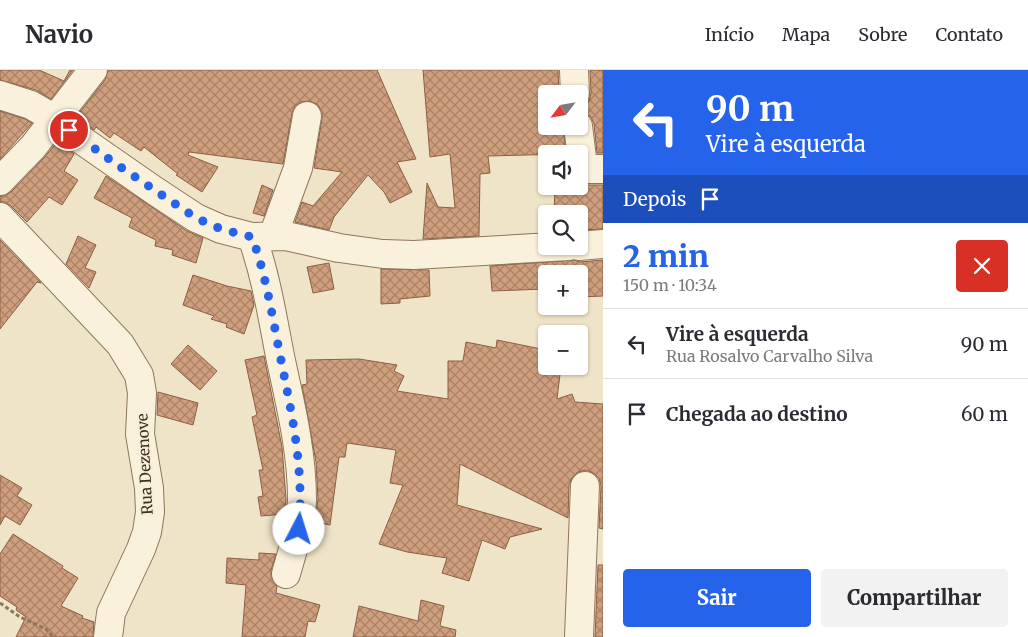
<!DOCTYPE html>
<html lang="pt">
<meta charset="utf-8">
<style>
body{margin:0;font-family:Merriweather,serif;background:#f2f2f3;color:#2b2b33;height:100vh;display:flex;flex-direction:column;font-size:19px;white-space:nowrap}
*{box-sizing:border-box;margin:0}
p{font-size:16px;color:#7c7c81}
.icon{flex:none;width:28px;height:28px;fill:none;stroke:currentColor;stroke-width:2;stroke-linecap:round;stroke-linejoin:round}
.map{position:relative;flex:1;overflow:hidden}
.details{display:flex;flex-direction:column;background:#fff;width:425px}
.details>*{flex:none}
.top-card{background:#2563eb;color:#fff;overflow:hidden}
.needle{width:32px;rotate:239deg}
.tools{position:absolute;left:538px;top:15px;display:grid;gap:10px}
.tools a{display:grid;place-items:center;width:50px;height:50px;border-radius:5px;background:#fff;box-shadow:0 1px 4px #0004;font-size:25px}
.pin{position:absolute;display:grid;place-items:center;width:42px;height:42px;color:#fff;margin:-21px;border:2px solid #fff;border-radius:50%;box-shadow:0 1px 5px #0007}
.me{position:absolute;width:55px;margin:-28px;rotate:5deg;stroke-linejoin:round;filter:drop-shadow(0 0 4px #0008)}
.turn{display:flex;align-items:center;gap:18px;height:105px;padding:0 20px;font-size:22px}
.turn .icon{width:65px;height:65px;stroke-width:2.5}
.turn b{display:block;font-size:35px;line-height:42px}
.then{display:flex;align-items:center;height:48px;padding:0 20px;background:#0003;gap:10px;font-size:19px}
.round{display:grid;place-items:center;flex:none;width:52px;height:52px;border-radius:5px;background:#f2f2f3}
.head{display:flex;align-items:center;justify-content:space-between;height:85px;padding:0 20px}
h1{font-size:30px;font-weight:800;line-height:38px;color:#2563eb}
.button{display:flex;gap:10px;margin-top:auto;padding:10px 20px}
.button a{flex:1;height:58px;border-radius:5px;background:#2563eb;color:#fff;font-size:20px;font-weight:800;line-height:58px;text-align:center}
.button a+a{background:#f2f2f3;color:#2b2b33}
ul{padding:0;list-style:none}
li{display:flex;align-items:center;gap:15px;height:70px;padding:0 20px;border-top:1px solid #e1e1e2}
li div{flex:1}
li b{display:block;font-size:19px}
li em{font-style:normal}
header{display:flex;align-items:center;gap:30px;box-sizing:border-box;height:70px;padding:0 25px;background:#fff;border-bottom:1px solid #e1e1e2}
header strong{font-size:24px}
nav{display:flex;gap:28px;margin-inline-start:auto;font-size:18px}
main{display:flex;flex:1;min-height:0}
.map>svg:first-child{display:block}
</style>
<header>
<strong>Navio</strong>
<nav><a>Início</a><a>Mapa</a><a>Sobre</a><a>Contato</a></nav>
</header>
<main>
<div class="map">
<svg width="603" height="567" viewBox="0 0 603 567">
<defs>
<pattern id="building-cross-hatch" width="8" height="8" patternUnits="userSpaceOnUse" patternTransform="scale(1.25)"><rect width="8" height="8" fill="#cf9f7d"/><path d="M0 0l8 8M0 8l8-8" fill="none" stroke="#a98266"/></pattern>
</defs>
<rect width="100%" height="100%" fill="#f0e4c8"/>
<path fill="url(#building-cross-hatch)" stroke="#8d5f41" d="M0 0H39L64 11 70 0H73L51 29 36 20 0 10Z
M108 0H377L416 89 397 92 412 122 390 133 384 122 368 105 334 147 329 160 295 152 302 132 313 136 342 102 314 98 322 48V41L317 34 309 31 301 32 295 36 292 43 283 94 189 82 188 85 218 97 202 122 176 105 178 104 144 77 141 81 114 63 110 68 96 57 94 60 77 46 105 10Z
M423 0H558L559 24H546V56H563L566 84 488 86 490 103 480 104 479 166 423 169 427 113 438 137 455 138 450 84 430 87Z
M590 0H603V83H597L594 54 591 47 584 42 579 41V39L584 37 589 31 591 23Z
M0 41 25 49 32 53 0 89Z
M58 71 74 84 64 101 78 110 62 135 49 127 27 152 11 136 5 132H0V126H5L11 122 44 88Z
M106 106 187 161 203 168 196 193 172 185 173 180 155 176 156 170 129 157 132 148 94 128Z
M579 112 588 115H603V159L580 160V144H554L555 116H579Z
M262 115 273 120 264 146 253 143Z
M78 166 96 175 85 198 96 202 89 218 66 194Z
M0 170 41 213 37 212 0 259Z
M574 190 580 192 603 190V226L579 227V204H546V236H566V238L545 239V219L492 221 490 196Z
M329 193 334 219 313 223 307 197Z
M381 199 429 200 430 226 400 229V233L381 234Z
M193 205 227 216 251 221 254 235 244 264 226 257 227 254 211 249 214 246 183 235Z
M497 270 546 280V296H561L557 329 572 324 575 332 603 334V459L599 458 601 416 599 408 593 403 586 400 578 402 572 408 569 415 568 448 460 394 457 435 542 459 510 467 505 479 482 470 469 511 442 503 447 488 407 482 379 474 403 415 390 413 396 380 347 373 345 387H339L330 455 315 452 318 429 316 392 302 315 307 314 306 290 359 289 397 295 394 301 404 306 397 321 448 329V291H463L466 272 496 278Z
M188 275 217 301 200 320 171 294Z
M264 286 282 377 286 429 285 444 261 446 258 427 263 426 259 400H263L252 347 257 345 245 290Z
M158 322 198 333 193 355 157 345Z
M0 405 22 418 17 426 32 435 20 455 5 446 0 455Z
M13 464 63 496 62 498 78 508 61 536 83 546 82 548 94 552 93 567H16L26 547 16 540 17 537 0 526V484Z
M259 483 276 484 271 500V507L277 516 276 523 320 535 315 552 308 551 305 567H242L246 515 226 513 227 488 259 490Z
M598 495H603V567H595Z
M421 530 444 536 440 556 456 560 455 567H353L359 536 418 551Z"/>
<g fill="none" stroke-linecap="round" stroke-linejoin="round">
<defs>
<path id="minor" d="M574 0 575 24
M0 25 31 35 55 49 83 71 155 121 196 148 221 159 252 167 286 166 339 178 383 184 414 185 569 176
M578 56 583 96 588 99H603
M0 111 33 77 93 0
M0 147 120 274 139 305 142 323 140 364 149 418 150 442 147 462 141 479 111 543 108 567
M273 166 298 98 307 46
M252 167C266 206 272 245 280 286 290 333 302 381 302 429 301 455 293 479 286 504
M579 176 603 174
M579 567 585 416"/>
</defs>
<use href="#minor" stroke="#8d765c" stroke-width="30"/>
<path stroke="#8d765c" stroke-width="3" stroke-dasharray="4 2.5" stroke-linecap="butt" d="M0 533 20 547 46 559 53 567"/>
<use href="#minor" stroke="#faf1dc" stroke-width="28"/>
</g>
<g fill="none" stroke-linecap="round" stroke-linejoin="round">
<path stroke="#2563eb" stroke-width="9" stroke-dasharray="0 16.2" d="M69 60 116 94 196 148 221 159 252 167C266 205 272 245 280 285 292 345 304 397 299 459"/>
</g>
<g text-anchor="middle" stroke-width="4" stroke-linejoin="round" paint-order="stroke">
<g font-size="15" fill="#3d2e20" stroke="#f7eed8">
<text transform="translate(145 394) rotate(-93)" y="5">Rua Dezenove</text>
</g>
</g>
</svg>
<div class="tools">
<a><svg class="needle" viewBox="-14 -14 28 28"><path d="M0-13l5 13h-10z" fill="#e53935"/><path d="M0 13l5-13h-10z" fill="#7c7c81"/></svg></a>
<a><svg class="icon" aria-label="sound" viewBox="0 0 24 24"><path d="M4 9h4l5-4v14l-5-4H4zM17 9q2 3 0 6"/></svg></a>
<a><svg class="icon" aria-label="search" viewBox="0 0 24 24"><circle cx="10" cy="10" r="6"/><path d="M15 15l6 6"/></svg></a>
<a>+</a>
<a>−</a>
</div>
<div class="pin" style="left:69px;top:60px;background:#d93025"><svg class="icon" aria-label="arrive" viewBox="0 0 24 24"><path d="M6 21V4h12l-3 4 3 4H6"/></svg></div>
<svg class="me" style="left:299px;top:459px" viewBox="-20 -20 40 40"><circle r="19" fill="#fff"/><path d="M0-13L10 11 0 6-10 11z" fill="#2563eb"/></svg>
</div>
<section class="details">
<div class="top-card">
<div class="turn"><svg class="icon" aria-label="left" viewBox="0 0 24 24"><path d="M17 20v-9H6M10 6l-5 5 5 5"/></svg><div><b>90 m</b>Vire à esquerda</div></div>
<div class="then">Depois<svg class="icon" aria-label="arrive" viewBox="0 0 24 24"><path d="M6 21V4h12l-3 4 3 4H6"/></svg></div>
</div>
<div class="head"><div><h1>2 min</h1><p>150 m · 10:34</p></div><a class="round" style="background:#d93025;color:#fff"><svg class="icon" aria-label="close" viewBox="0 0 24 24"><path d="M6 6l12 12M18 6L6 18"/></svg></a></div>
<ul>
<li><svg class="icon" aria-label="left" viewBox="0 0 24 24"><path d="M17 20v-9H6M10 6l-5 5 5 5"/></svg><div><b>Vire à esquerda</b><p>Rua Rosalvo Carvalho Silva</p></div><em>90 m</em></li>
<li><svg class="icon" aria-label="arrive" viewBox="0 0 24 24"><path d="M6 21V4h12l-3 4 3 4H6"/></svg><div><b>Chegada ao destino</b></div><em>60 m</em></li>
</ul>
<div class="button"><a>Sair</a><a>Compartilhar</a></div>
</section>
</main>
